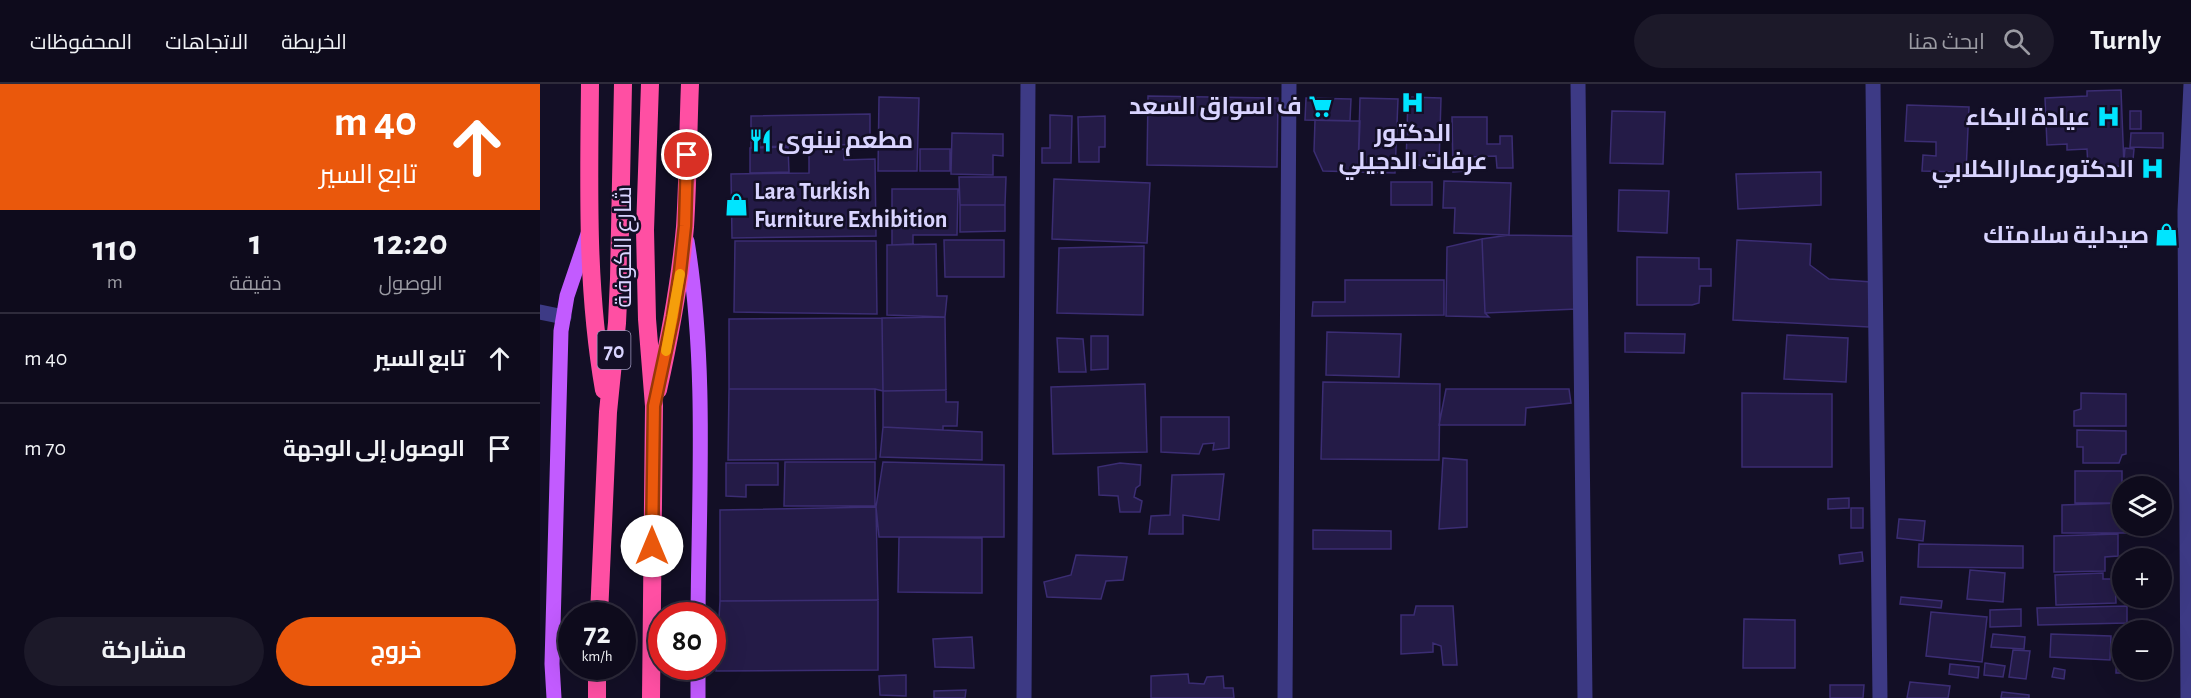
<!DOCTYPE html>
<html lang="ar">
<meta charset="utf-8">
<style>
body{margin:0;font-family:"Alegreya Sans",Cairo,sans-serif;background:#1c1929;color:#f1f3f6;direction:rtl;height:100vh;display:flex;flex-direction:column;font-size:22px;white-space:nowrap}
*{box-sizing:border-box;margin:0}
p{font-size:20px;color:#9b9ba3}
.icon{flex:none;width:33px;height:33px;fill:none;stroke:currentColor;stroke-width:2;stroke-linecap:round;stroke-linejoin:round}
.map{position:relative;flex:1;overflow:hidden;direction:ltr}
.drawer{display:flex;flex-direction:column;background:#0e0b1c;width:540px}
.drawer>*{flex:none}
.top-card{background:#ea580c;color:#fff;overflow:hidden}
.buttons{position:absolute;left:1572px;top:392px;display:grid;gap:12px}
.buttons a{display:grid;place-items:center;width:60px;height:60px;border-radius:50%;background:#0e0b1c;box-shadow:0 6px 24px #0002,0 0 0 2px #2e2b3b;font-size:30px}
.speed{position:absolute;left:18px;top:518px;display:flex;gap:12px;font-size:30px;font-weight:700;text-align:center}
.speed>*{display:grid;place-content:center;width:78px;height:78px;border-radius:50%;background:#0e0b1c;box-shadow:0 6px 24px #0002,0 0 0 2px #2e2b3b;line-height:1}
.speed small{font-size:15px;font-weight:400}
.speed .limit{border:9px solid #d22;background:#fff;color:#111}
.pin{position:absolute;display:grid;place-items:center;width:51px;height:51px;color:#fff;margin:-26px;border:3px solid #fff;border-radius:50%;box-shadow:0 2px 6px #0007}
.me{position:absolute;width:66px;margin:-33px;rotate:0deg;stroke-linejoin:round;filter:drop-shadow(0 0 4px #0008)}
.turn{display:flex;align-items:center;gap:21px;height:126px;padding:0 24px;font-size:27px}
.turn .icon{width:78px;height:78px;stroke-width:2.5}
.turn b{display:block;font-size:42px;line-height:51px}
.eta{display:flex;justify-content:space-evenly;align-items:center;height:102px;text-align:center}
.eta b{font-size:36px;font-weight:700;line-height:42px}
.button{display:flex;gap:12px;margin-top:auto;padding:12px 24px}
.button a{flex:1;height:69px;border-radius:36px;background:#ea580c;color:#fff;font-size:24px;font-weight:700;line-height:69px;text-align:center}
.button a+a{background:#1c1929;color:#f1f3f6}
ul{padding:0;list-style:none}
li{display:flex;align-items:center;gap:18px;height:90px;padding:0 24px;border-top:2px solid #2e2b3b}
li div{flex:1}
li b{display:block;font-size:22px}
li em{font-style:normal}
header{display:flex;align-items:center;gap:36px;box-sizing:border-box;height:84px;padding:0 30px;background:#0e0b1c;border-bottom:2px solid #2e2b3b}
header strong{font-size:28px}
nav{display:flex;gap:33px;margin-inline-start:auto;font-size:21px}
.search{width:420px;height:54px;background:#1c1929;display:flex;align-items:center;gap:15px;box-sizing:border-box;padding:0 21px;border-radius:33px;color:#9b9ba3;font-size:22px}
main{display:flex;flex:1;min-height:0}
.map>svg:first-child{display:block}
</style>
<header>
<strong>Turnly</strong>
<div class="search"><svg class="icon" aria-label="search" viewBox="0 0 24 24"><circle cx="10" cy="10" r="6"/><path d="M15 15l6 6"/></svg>ابحث هنا</div>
<nav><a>الخريطة</a><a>الاتجاهات</a><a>المحفوظات</a></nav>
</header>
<main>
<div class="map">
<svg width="1651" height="614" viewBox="0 0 1651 614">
<rect width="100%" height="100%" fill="#130f26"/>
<path fill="#241b47" stroke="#3b2d73" stroke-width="1.5" d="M1581 6 1584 82 1548 83 1547 65 1527 66V60L1507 61 1505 14 1547 12V7Z
M608 12 738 14 737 83 607 81Z
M339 13 379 14 377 87H338Z
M868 13 901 14 899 82 866 81Z
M766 14 811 15 810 37 765 36Z
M820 14 858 15 855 89 818 88Z
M1367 21 1429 23 1426 88 1382 87 1383 71 1396 72V58L1365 57Z
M1072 27 1125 28 1123 80 1070 79Z
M1590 27H1601V45H1590Z
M330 30V60L211 63V32Z
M510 31 532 32 531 79H502V64H510Z
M565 32V63H559V78H539L538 33Z
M912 33H947V60H960V52H972L973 84H957L956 72 927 73V87L913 88Z
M775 36 820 37 818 88 783 87 774 67Z
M412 49 463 50V72L453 71V91L411 90Z
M1591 49H1623V64L1590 63Z
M248 63 249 88 210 89V64Z
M1585 64 1594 65 1593 76H1584Z
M304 65V76L335 75 336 152 192 154 191 90 269 89V66Z
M380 65H410V87H380Z
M1281 88V121L1198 125 1196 90Z
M419 93H466L465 121H420Z
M514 95 610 99 607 159 512 155Z
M904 97 971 99 969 151 914 149 915 124H903Z
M851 98H892V121H851Z
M352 105H418L417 151H373V160L352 161Z
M1079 106 1129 107 1127 149 1078 147Z
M420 121H465V147L420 148Z
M969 151 1034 152 1037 225 945 229 942 155Z
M942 155 945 229 949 233 906 232 907 163Z
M404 156H464V193H405Z
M1197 156 1271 160 1270 181 1289 195 1332 198 1329 243 1193 236Z
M195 157H336L337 230 194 228Z
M396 160 397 212H407L405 233 347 231V161Z
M604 162 603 231 517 229 519 164Z
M1097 173 1159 174V185H1171V202H1160L1159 219 1152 221H1097Z
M805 196H904V231L772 232 773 218H805Z
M405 233 406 306 343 307 342 234Z
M342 234 343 307 335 305H189V235Z
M787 248 861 250 859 293 786 291Z
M1085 249 1145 250 1144 269 1085 268Z
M1247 251 1308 254 1306 298 1244 295Z
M551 252H568V285L551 286Z
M517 254 543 255 546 288H519Z
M783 298 900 300 899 376 781 375Z
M605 300 607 368 513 370 511 303Z
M189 305H335L336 375 188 376Z
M906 305H1029L1031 319 986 324 985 341H899Z
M406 306V318H418L417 342H403V346L343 343V307Z
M1202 309 1292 310V383H1202Z
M1541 309 1586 310V342H1534V327L1541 325Z
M621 333H689V364L673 366 674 359 663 360 659 370 621 368Z
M343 343 442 348V376L340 373Z
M1537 346 1586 347V370L1582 371 1579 379H1543V363H1537Z
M903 374 927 376V443L899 445Z
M245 378H335V422H244Z
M343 378 464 381V453H339L336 423Z
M186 379H238V401H206V413L186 412Z
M580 379 601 381 600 401 596 404 594 413 602 417 600 428H580L578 412 559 411 558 383Z
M1535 387H1582V419H1535Z
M684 390 679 436 643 431V450H609L611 432 630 431 632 391Z
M1309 414V424L1288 425V415Z
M1582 419V441H1591V449H1522V421Z
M336 423 338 516 180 517V426Z
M1311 424H1323V444H1311Z
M1359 435 1385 437 1383 457 1357 454Z
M773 446 851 447V465H773Z
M1578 450V472L1565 473V487L1514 488V452Z
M359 453 442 454V509L358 508Z
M1379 460 1483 462V484L1378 483Z
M1322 468 1323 477 1300 480 1299 471Z
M536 471 587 473 583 496 566 497 561 515 507 513 504 498 531 491Z
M1430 486 1465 489 1463 518 1427 515Z
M1563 489V495H1575L1576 519 1516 521 1515 491Z
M1361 513 1402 517 1401 524 1360 520Z
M338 516V586L176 587 180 517Z
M876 522H913L917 581H903L901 562 893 559V568L861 570V531H874Z
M1587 522V539L1498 541 1497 524Z
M1481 525V542L1450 543V526Z
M1391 528 1447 533 1442 578 1386 572Z
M1204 535 1255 536V584H1203Z
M1453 550 1485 553 1484 565 1451 563Z
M1511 550 1571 552 1570 576 1510 573Z
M432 553 434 584 395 583 393 555Z
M1577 556H1582V585H1618V589H1576Z
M1473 566 1490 567 1486 595 1469 593Z
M1445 579 1465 582 1463 593 1444 591Z
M1410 580 1439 583 1438 594 1409 590Z
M1514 584 1525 586 1524 595 1512 593Z
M648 590 649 599 664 600 667 593 683 592 684 604H693L694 614H611V592Z
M366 591V612L340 611 339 592Z
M1370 598 1410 602 1408 614H1367Z
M1290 601H1324L1323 614H1290Z
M426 606 425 614H394V607Z
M1462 608 1489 611V614H1461Z"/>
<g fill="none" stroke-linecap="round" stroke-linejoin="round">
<path stroke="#3d3a85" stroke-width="15" d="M1038 0 1045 614
M1333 0 1340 614
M0 228 24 233
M484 614 488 0
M745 614 749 0
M1648 614 1645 127 1651 0"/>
<path stroke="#c25bff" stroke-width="15" d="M147 157C167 280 159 407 158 531
M14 614 12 580 21 247 27 212 48 150
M158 614V582"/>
<path stroke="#ff4fa3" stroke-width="18" d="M50 0C49 105 46 202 64 306
M110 0 105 146 107 235 114 322 111 614
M118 306C130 252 140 198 145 143 148 95 148 47 150 0
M59 531 68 328 77 239 79 195 83 0
M57 614V582"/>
</g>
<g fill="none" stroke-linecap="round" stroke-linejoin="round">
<defs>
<path id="route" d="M112 462 114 322 133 233 140 188 145 142 147 71"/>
</defs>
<use href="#route" stroke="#983908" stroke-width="15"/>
<use href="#route" stroke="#ea580c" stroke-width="10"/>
<path stroke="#f59e0b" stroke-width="10" d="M126 267 140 190"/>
</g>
<defs>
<symbol id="hospital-bare" viewBox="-9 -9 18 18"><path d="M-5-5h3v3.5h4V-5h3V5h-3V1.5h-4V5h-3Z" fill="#00e5ff" stroke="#130f26" stroke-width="2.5" paint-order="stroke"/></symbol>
<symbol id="supermarket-bare" viewBox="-9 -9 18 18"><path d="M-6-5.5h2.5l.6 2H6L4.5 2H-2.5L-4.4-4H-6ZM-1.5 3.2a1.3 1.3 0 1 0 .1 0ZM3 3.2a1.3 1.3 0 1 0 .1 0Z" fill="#00e5ff" stroke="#130f26" stroke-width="2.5" paint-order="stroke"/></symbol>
<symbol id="restaurant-bare" viewBox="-9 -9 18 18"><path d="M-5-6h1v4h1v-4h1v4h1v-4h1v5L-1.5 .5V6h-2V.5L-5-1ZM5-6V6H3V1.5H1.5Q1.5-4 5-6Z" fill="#00e5ff" stroke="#130f26" stroke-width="2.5" paint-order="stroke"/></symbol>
<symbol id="shop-bare" viewBox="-9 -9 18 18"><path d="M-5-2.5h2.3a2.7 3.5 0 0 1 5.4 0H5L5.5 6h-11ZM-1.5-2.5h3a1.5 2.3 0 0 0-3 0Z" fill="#00e5ff" stroke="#130f26" stroke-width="2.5" paint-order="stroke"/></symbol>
</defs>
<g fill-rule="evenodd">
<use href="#hospital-bare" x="856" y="2" width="33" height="33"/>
<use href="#supermarket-bare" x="764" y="6" width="33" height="33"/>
<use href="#hospital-bare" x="1552" y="16" width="33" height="33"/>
<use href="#restaurant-bare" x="204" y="40" width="33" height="33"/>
<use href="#hospital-bare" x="1596" y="68" width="33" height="33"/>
<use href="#shop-bare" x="180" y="104" width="33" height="33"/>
<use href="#shop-bare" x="1610" y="134" width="33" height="33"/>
</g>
<g text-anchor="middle" stroke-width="5" stroke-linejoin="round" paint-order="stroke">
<rect fill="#130f26" stroke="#9e99be" stroke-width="1.5" x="57.5" y="247" width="33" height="38" rx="4.5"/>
<g font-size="22" font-weight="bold" fill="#d9d4ff">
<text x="74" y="274">70</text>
</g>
<g font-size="24" font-weight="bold" fill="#d9d4ff" stroke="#130f26" text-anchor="end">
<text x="762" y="30">ف اسواق السعد</text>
<text x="1550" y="41">عيادة البكاء</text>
<text x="873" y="57" text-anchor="middle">الدكتور<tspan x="873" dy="28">عرفات الدجيلي</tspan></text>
<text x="238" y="64" text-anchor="start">مطعم نينوى</text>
<text x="1594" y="93">الدكتورعمارالكلابي</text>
<text x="214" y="115" text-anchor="start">Lara Turkish<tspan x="214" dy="28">Furniture Exhibition</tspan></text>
<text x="1609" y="159">صيدلية سلامتك</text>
</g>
<g font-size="24" fill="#d9d4ff" stroke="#130f26">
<text transform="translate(83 163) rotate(-90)" y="8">شارع الكوفة</text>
</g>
</g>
</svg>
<div class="buttons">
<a><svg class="icon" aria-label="layers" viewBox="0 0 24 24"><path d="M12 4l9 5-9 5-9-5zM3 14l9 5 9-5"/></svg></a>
<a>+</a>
<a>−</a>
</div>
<div class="speed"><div>72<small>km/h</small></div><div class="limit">80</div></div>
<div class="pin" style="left:147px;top:71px;background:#d93025"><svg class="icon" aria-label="arrive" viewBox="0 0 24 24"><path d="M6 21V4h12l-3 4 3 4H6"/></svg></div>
<svg class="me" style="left:112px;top:462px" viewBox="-20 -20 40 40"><circle r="19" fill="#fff"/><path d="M0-13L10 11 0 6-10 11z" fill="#ea580c"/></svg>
</div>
<section class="drawer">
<div class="top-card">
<div class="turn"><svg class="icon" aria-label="ahead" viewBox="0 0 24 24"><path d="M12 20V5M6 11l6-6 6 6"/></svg><div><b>40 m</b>تابع السير</div></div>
</div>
<div class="eta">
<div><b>12:20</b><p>الوصول</p></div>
<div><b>1</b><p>دقيقة</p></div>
<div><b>110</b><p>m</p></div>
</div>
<ul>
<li><svg class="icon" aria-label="ahead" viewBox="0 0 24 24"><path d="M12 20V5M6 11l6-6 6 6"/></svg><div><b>تابع السير</b></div><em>40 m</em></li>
<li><svg class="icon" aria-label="arrive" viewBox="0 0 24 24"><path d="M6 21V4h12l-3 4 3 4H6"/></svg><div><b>الوصول إلى الوجهة</b></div><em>70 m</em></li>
</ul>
<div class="button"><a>خروج</a><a>مشاركة</a></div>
</section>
</main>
